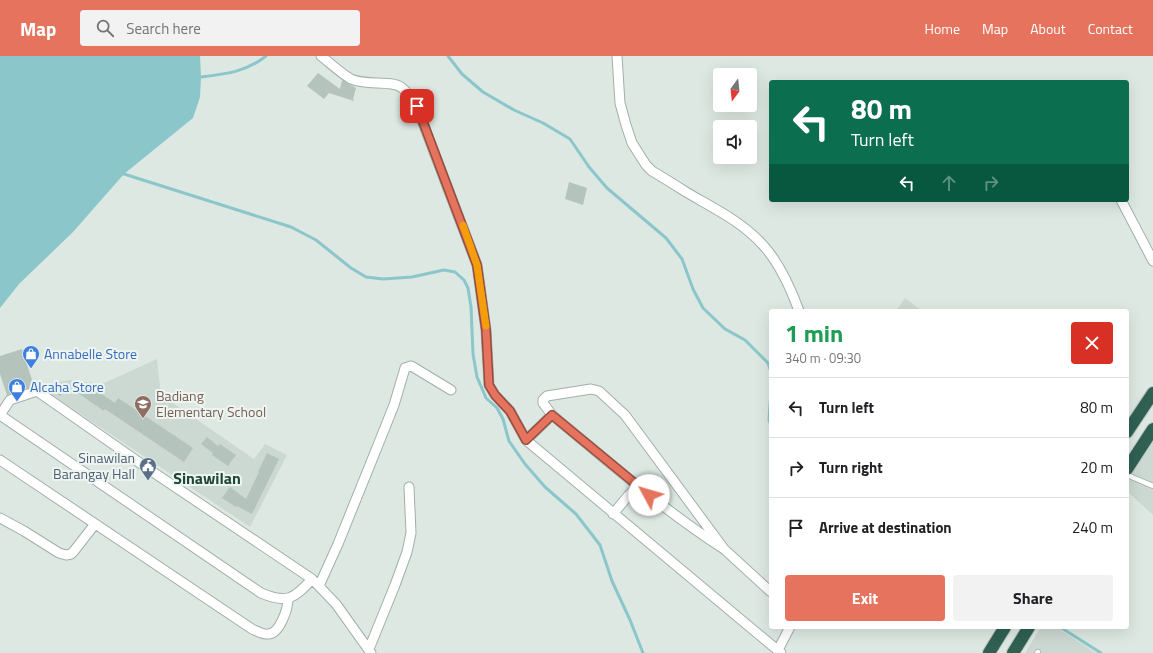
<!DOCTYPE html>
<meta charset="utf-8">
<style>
body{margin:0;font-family:"Titillium Web",sans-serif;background:#f2f2f2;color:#202124;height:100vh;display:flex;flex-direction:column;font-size:15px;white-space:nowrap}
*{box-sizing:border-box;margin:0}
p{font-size:13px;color:#757577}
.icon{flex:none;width:22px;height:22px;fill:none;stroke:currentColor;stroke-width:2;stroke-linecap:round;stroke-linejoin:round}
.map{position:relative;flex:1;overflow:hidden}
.panel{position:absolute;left:769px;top:253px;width:360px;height:320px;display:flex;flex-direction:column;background:#fff;border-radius:4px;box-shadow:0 4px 16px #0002}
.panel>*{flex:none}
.top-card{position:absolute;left:769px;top:24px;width:360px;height:122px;border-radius:4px;box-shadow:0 4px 16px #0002;background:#0b6e4f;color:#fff;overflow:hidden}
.needle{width:26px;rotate:195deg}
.tools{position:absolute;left:713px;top:12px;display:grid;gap:8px}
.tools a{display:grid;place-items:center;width:44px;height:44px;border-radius:4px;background:#fff;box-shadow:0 4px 16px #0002;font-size:20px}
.pin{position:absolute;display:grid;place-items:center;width:34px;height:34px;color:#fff;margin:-17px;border-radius:8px;box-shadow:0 2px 6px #0006}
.me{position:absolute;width:44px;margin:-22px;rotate:309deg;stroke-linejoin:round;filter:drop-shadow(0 0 3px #0008)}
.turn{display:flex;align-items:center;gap:14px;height:84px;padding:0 16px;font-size:18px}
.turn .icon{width:52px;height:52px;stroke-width:2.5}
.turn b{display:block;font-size:28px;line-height:34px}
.lanes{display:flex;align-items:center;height:38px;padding:0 16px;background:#0003;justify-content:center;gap:20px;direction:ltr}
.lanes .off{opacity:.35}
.round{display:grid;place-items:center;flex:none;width:42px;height:42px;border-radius:4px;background:#f2f2f2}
.head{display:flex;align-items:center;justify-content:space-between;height:68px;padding:0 16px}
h1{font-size:24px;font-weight:700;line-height:30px;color:#1e9e55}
.primary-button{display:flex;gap:8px;margin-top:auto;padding:8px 16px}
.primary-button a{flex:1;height:46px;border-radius:4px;background:#e6735e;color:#fff;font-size:16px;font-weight:700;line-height:46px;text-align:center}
.primary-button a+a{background:#f2f2f2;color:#202124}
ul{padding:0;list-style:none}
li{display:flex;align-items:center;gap:12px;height:60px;padding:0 16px;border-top:1px solid #e0e0e0}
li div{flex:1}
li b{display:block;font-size:15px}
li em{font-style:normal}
header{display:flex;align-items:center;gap:24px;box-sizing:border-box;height:56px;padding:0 20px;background:#e6735e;color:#fff}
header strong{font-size:19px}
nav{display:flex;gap:22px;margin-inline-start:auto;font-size:14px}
.search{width:280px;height:36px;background:#f2f2f2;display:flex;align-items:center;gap:10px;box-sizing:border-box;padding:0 14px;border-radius:4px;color:#757577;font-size:15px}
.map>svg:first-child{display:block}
</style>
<header>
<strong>Map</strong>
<div class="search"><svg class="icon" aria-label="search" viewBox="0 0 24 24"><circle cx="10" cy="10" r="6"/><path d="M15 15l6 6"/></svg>Search here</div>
<nav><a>Home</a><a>Map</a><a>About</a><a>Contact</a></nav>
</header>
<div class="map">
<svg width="1153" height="597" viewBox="0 0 1153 597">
<rect width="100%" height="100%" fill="#dee8e3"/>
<path fill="#ccd8d2" d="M905 242 922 255H896Z
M157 303 161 339 254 403 265 388 287 399 250 471 40 331 58 326 70 324 102 328Z
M1153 385V459L1127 435V424Z
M1041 571H1056L1096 597H1025Z"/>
<path fill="#8ac6ca" d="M0 0H200L201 21 200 41 193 62 124 118 73 176 19 228 0 252Z"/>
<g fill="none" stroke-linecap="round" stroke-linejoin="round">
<path stroke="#8ac6ca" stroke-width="3" d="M448 0 462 18 483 36 514 54 543 67 570 83 589 111 607 132 666 182 682 203 693 233 703 252 725 273 745 284 768 307 771 316
M201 21C226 18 246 16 266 0
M124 118 291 171 316 184 351 212 366 221 383 223 412 221 444 214 455 216 464 224 468 232 471 251 473 298 477 321 486 342 497 352 503 363 509 385 525 408 545 431 576 458 600 489 612 525 630 564 643 597
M771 334 769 364 771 369
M1060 571 1101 597"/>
</g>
<path fill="#b4c3bb" d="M318 17 340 33 342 24 356 32 353 43 354 44V45L329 37 324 43 307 30Z
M569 126 587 132 583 149 565 143Z
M22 293 34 330 7 339 0 318V300Z
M61 327 67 333 60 340 54 334Z
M85 327 115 347 118 342 193 392 184 406 105 353 104 355 78 337Z
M207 381 218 390 220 388 236 399 228 410 212 399 213 397 201 388Z
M267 397 279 403 252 458 237 450 236 451 222 442 230 431 246 443 259 416H258Z"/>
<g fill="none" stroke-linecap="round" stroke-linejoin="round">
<defs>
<path id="lane" d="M1127 419 1153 430
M1037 597 1038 596"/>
<path id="street" d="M321 0C330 7 342 18 351 23 366 30 390 24 401 31 408 36 412 44 417 51L477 209 486 274 489 329 495 339 510 355 526 384 781 597
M617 0 620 47 626 69 632 87 646 109 652 115C664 122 675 129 686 136 713 152 741 165 762 188 778 205 791 233 799 255
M1121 144 1153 205
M0 359 261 537C287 548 294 543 312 523L336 548 371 597
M0 359 10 344 37 335 147 412 312 523
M526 384 552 359
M0 404 252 573C257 575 263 579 268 578 280 578 288 552 288 543
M613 458 628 440 638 430
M0 462 24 475 59 497 66 499 71 498 74 495 95 468
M724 493C663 454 608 405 552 359L543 347V344L547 340 591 333 599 335 625 359 724 493 771 536
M319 530 338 488 378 389 394 349 405 312 411 310 413 311 451 334
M369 593 395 529 407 496 411 477 409 431
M778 594 790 571"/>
<path id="highway" d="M1127 376 1153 337
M1127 413 1153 373
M989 597 1005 571
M1013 597 1029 571"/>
</defs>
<use href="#lane" stroke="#a2afa9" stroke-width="6"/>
<use href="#street" stroke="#a2afa9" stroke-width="11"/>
<use href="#highway" stroke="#bcc3c1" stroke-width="14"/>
<use href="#lane" stroke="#fff" stroke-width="4.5"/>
<use href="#street" stroke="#fff" stroke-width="9"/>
<use href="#highway" stroke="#2f6051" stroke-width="12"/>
</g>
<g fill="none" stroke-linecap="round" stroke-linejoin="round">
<defs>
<path id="route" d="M417 50 477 209 486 274 489 329 495 339 510 355 526 384 552 359 649 439"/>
</defs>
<use href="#route" stroke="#964b3d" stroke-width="10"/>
<use href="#route" stroke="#e6735e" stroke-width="7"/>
<path stroke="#f59e0b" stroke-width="7" d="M463 169 477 209 486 270"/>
</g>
<defs>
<symbol id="shop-pin" viewBox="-11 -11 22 30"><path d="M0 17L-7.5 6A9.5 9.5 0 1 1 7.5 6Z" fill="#3f7fe0" stroke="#eef5f1"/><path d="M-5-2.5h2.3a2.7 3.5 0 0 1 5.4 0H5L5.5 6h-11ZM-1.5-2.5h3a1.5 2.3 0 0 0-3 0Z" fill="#fff"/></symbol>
<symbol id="school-pin" viewBox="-11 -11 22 30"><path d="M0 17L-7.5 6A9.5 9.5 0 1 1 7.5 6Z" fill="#8d6e63" stroke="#eef5f1"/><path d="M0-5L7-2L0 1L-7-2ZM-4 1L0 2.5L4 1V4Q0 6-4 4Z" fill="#fff"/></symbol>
<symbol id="civic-pin" viewBox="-11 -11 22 30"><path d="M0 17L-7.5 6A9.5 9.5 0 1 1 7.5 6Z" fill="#5c6f8a" stroke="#eef5f1"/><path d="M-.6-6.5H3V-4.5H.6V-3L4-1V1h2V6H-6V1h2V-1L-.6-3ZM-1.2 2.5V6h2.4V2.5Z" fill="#fff"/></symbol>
</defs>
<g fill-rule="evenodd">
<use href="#shop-pin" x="21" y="288" width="20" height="27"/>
<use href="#shop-pin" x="7" y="321" width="20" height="27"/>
<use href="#school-pin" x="133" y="338" width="20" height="27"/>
<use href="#civic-pin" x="138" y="400" width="20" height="27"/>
</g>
<g text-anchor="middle" stroke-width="4" stroke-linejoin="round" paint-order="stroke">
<g font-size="14" fill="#366cbe" stroke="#eef5f1" text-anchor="start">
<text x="44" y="303">Annabelle Store</text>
<text x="30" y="336">Alcaha Store</text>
</g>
<g font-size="14" fill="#785e54" stroke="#eef5f1" text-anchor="start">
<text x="156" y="345">Badiang<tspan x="156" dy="16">Elementary School</tspan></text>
</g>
<g font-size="14" fill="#4e5e75" stroke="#eef5f1" text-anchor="end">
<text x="135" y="407">Sinawilan<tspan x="135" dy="16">Barangay Hall</tspan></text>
</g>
<g font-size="16" font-weight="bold" fill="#1f4739" stroke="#eef5f1">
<text x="207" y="428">Sinawilan</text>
</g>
</g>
</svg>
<div class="tools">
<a><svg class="needle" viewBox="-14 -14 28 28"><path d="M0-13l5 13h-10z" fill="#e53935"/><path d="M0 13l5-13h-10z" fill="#757577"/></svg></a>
<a><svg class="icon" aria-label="sound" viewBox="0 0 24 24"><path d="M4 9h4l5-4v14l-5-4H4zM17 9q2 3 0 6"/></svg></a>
</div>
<div class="pin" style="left:417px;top:50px;background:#d93025"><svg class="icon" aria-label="arrive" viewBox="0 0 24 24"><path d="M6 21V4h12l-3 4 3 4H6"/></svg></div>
<svg class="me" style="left:649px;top:439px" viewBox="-20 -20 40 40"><circle r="19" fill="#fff"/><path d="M0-13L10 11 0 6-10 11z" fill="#e6735e"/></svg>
<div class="top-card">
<div class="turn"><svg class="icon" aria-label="left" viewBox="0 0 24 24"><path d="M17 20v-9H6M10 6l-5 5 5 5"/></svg><div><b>80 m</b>Turn left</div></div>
<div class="lanes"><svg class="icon" aria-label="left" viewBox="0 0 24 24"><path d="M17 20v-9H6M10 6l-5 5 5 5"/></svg><svg class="icon off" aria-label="ahead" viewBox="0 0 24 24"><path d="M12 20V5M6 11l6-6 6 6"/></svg><svg class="icon off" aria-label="right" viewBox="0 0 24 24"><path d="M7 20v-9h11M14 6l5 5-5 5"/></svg></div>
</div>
<section class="panel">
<div class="head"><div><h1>1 min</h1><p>340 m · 09:30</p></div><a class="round" style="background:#d93025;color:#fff"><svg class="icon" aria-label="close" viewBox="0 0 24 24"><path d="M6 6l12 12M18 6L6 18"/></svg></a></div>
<ul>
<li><svg class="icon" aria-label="left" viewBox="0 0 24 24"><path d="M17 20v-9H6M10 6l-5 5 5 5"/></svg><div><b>Turn left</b></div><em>80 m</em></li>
<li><svg class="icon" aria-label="right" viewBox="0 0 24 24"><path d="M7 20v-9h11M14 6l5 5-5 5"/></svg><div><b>Turn right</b></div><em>20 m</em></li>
<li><svg class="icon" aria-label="arrive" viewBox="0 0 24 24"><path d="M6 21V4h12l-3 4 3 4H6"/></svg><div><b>Arrive at destination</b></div><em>240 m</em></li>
</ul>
<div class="primary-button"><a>Exit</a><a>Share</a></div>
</section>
</div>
